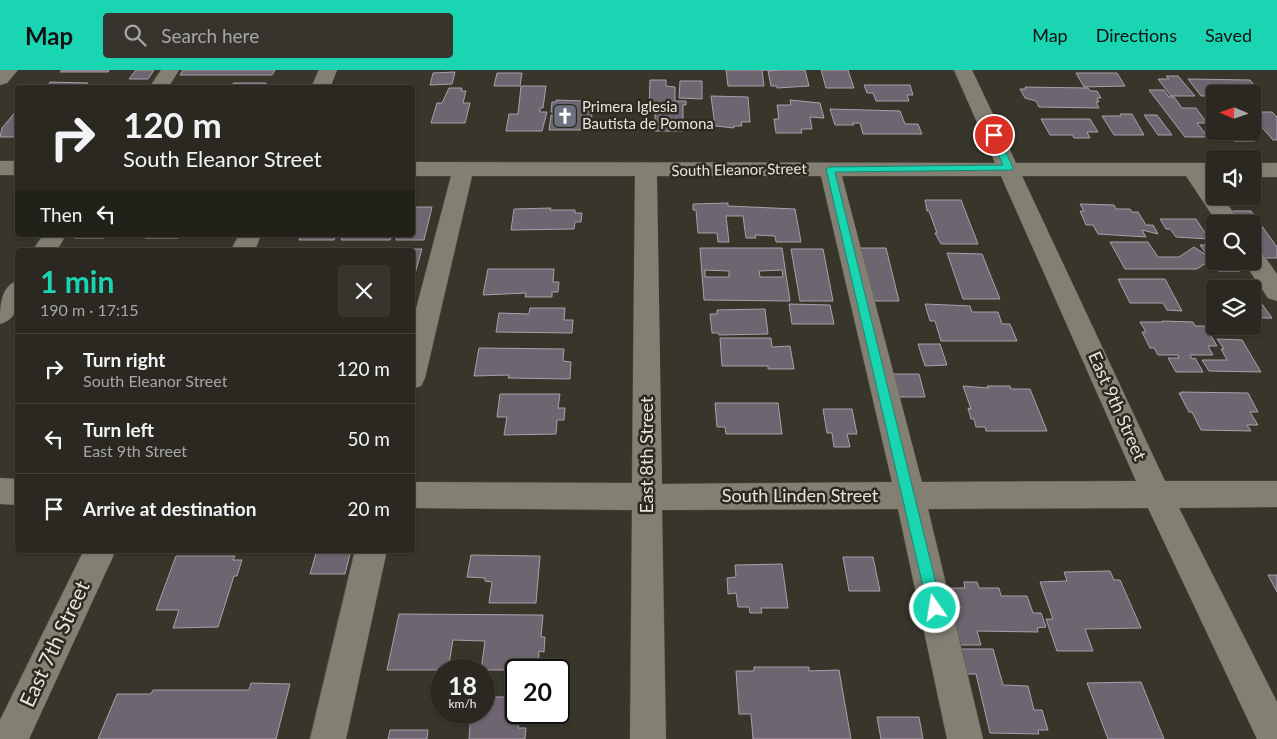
<!DOCTYPE html>
<meta charset="utf-8">
<style>
body{margin:0;font-family:Lato,sans-serif;background:#36342d;color:#f1f3f6;height:100vh;display:flex;flex-direction:column;font-size:19px;white-space:nowrap}
*{box-sizing:border-box;margin:0}
p{font-size:16px;color:#a5a6a5}
.icon{flex:none;width:28px;height:28px;fill:none;stroke:currentColor;stroke-width:2;stroke-linecap:round;stroke-linejoin:round}
.map{position:relative;flex:1;overflow:hidden}
.drawer{position:absolute;left:15px;top:178px;width:400px;height:305px;display:flex;flex-direction:column;background:#2a2820;border-radius:5px;box-shadow:0 1px 4px #0004,0 0 0 1px #46443e}
.drawer>*{flex:none}
.guide{position:absolute;left:15px;top:15px;width:400px;height:152px;border-radius:5px;box-shadow:0 1px 4px #0004,0 0 0 1px #46443e;background:#2a2820;color:#f1f3f6;overflow:hidden}
.needle{width:32px;rotate:272deg}
.buttons{position:absolute;left:1206px;top:15px;display:grid;gap:10px}
.buttons a{display:grid;place-items:center;width:55px;height:55px;border-radius:5px;background:#2a2820;box-shadow:0 1px 4px #0004,0 0 0 1px #46443e;font-size:25px}
.speed{position:absolute;left:430px;top:589px;display:flex;gap:10px;font-size:25px;font-weight:700;text-align:center}
.speed>*{display:grid;place-content:center;width:65px;height:65px;border-radius:50%;background:#2a2820;box-shadow:0 1px 4px #0004,0 0 0 1px #46443e;line-height:1}
.speed small{font-size:12px;font-weight:400}
.speed .limit{border:2px solid #111;border-radius:8px;background:#fff;color:#111}
.pin{position:absolute;display:grid;place-items:center;width:42px;height:42px;color:#fff;margin:-21px;border:2px solid #fff;border-radius:50%;box-shadow:0 1px 5px #0007}
.me{position:absolute;width:55px;margin:-28px;rotate:347deg;stroke-linejoin:round;filter:drop-shadow(0 0 4px #0008)}
.turn{display:flex;align-items:center;gap:18px;height:105px;padding:0 25px;font-size:22px}
.turn .icon{width:65px;height:65px;stroke-width:2.5}
.turn b{display:block;font-size:35px;line-height:42px}
.then{display:flex;align-items:center;height:48px;padding:0 25px;background:#0003;gap:10px;font-size:19px}
.round{display:grid;place-items:center;flex:none;width:52px;height:52px;border-radius:5px;background:#36342d}
.overview{display:flex;align-items:center;justify-content:space-between;height:85px;padding:0 25px}
h1{font-size:30px;font-weight:700;line-height:38px;color:#1ad5b2}
ul{padding:0;list-style:none}
li{display:flex;align-items:center;gap:15px;height:70px;padding:0 25px;border-top:1px solid #46443e}
li div{flex:1}
li b{display:block;font-size:19px}
li em{font-style:normal}
header{display:flex;align-items:center;gap:30px;box-sizing:border-box;height:70px;padding:0 25px;background:#1ad5b2;color:#111}
header strong{font-size:24px}
nav{display:flex;gap:28px;margin-inline-start:auto;font-size:18px}
.search{width:350px;height:45px;background:#36342d;display:flex;align-items:center;gap:12px;box-sizing:border-box;padding:0 18px;border-radius:5px;color:#a5a6a5;font-size:19px}
.map>svg:first-child{display:block}
</style>
<header>
<strong>Map</strong>
<div class="search"><svg class="icon" aria-label="search" viewBox="0 0 24 24"><circle cx="10" cy="10" r="6"/><path d="M15 15l6 6"/></svg>Search here</div>
<nav><a>Map</a><a>Directions</a><a>Saved</a></nav>
</header>
<div class="map">
<svg width="1277" height="669" viewBox="0 0 1277 669">
<rect width="100%" height="100%" fill="#38352a"/>
<path fill="#6d656f" stroke="#aaa0ac" fill-rule="evenodd" d="M62 0H109L108 2H60Z
M136 0H154L148 9H129Z
M183 0H275L272 5H180Z
M726 0H772H762L764 16H728Z
M781 0H805L809 16 777 18V16H771L768 1Z
M821 0H848L854 18H826Z
M455 2 452 14 430 15 433 3Z
M497 3H522L520 16H494Z
M1076 3H1117L1125 16 1084 17Z
M1166 6H1178L1195 26H1171L1158 9H1169Z
M1188 9 1250 10 1261 23 1215 24V26H1201Z
M650 10H666V16L675 17V31H686V35H683V61H655V40L649 39Z
M680 11H702V29L679 28Z
M50 12 88 13 84 18H46Z
M234 13H266L264 18H227Z
M864 15H910L913 25H907L909 31H876L873 23H867Z
M521 16H546L543 38H540V42H547L542 61H506L509 44H518Z
M1025 17 1088 18 1090 21H1097L1101 28H1097L1099 32H1096L1099 38 1039 37 1036 31 1025 28 1020 19H1026Z
M449 18H462L461 21H466L463 33H470L465 53H431L437 33H442Z
M1149 20H1164L1169 27H1174L1182 38H1196L1207 53H1197L1208 67H1185Z
M711 26 748 27 750 52H741L742 56H734V58L715 56Z
M556 30 586 31 585 36H593L590 60H549L551 45 565 46V43L551 42 552 32H556Z
M790 30 820 33 824 48 810 47 812 59H801L802 63H776L774 49H779L777 35H791Z
M830 39 900 41 905 54H918L922 64H863L860 53H853L854 55H835Z
M17 40 18 67H0L2 58Z
M1252 42H1272L1277 47V70H1273L1252 46Z
M1120 44H1132L1144 65H1114L1102 46H1121Z
M1144 45H1157L1172 65H1158Z
M1041 49H1090L1098 62H1087L1090 68H1074L1072 65H1050Z
M1252 57 1261 68 1252 67 1255 71H1234L1227 61H1252Z
M925 130H961L978 174H941L935 163H937L929 141H927Z
M728 133V136L795 139 801 172H776L775 166 755 165 756 168H746L743 146H726L729 172H718L717 163H698L696 140H693V134Z
M1080 134 1114 135 1116 139H1130L1132 142H1138L1146 155H1153L1158 164 1142 160 1146 167 1098 164 1093 155H1086L1080 141H1084Z
M412 137H432L424 170H396L397 165H412Z
M551 138 550 140H575V143H582L581 152H575L574 159 511 160 514 139Z
M1224 141H1251L1277 177V188H1257L1252 181V154H1233Z
M1160 149H1196L1209 169 1176 167 1170 159H1166Z
M76 165H106L104 168H74Z
M147 165H180L178 168H145Z
M301 165H336L334 170H299Z
M343 165H392L390 170H341Z
M1110 172H1148L1158 187H1179L1194 177 1208 186 1200 175H1215V191H1234L1240 201H1218L1211 190 1197 199H1125Z
M296 178H331V180H295Z
M339 178H388L387 180H338Z
M700 178H782L790 231 704 230ZM705 200 729 201V207H705ZM782 200 783 207H760L759 201Z
M851 178H886L899 231H863Z
M393 179H422L412 214V180Z
M791 179H823L833 231H800Z
M947 183 982 184 1000 229H963Z
M488 199H554L553 212H559L558 222H552V227H525L526 223 483 225Z
M1118 209H1165L1182 241 1167 240 1163 233H1130Z
M1252 223H1254L1272 248H1252Z
M789 234 830 235 834 254H792Z
M925 234 970 236 972 242H998L1002 254H1010L1017 271H941L935 251H930Z
M530 238H565L564 250H573L572 263 496 262 499 243 529 244Z
M765 239 768 264 719 265 718 263H712L710 244H717V240Z
M1162 251 1193 252 1195 256H1205L1217 276H1208L1213 285H1190L1192 289 1195 288 1203 302H1176L1168 288H1179L1178 285H1158L1154 278H1150L1142 262H1146L1140 252H1163Z
M720 268H771L772 277 790 276 794 299H768V296H722Z
M1217 269 1242 270 1261 302 1209 301 1202 290H1227L1221 279H1224Z
M918 274H940L947 295 925 296Z
M479 278 564 279 563 291 571 292 570 309 508 308 509 305 474 306Z
M886 304H919L925 327H891Z
M963 316 989 318 987 316H1010L1011 319H1030L1047 361H986L985 357H976L974 349H971L968 338 971 339Z
M1181 322 1248 323 1258 342H1250L1258 355H1247L1251 361 1201 360 1192 342H1189L1179 323H1182Z
M500 324H560L558 338H565L564 350H557L556 364 504 365 507 347H497Z
M715 333H778L782 364H726L725 357H717Z
M823 339H852L857 364H847L850 377H834L832 363H827Z
M317 480H351L345 504H310Z
M471 485 540 486 536 533H489L492 512 485 511V508L467 507Z
M176 486H235L233 490H242L237 506H234L218 557 173 558 179 540H156Z
M843 487H873L880 521H849Z
M782 494 788 538H761L762 543H750L749 537H738L736 523 728 524 727 508 736 507 735 495Z
M1110 501 1114 510H1120L1141 558 1085 559 1093 581H1057L1046 549H1053L1040 512 1067 511 1064 502Z
M1268 505H1277V522Z
M964 512H977L979 518H999L1001 526H1027L1033 543H1041L1046 557 1037 558 1038 562 977 561 981 575H954L939 518H965Z
M399 544 543 545 541 567H545L544 582 539 581 538 600H516V605L508 604V600H481L485 571 453 570 448 600H387Z
M954 579H993L1003 615 1028 616 1034 640H1042L1048 660H1038L1039 664 990 663 976 604H960Z
M754 597H809V601L839 600 851 669H753L751 644H739L736 601H754Z
M1141 612 1164 669H1108L1087 613Z
M251 613 290 614 276 669H98L117 624H151L153 620H249Z
M484 627H516V642H520L518 658H526L525 669H469L471 642H484Z
M877 647H919L923 669H881Z
M390 660H428L427 669H388Z"/>
<g fill="none" stroke-linecap="round" stroke-linejoin="round">
<defs>
<path id="minor" d="M0 0H18L7 13 0 15Z
M161 0H179L168 18H149Z
M319 0H337L330 18H311Z
M954 0H972L1016 93H1215V107H1208L1215 116V126H1222L1241 154H1218L1186 106H1022L1165 411H1277V437L1179 438 1277 632V669H1257L1148 438 928 439 983 669H947L898 439 662 440 666 669H630L632 440 412 438V412L632 413 635 106H472L425 308 421 316 412 319V254L451 106H412V92L995 93ZM657 106H821L892 412 662 414ZM842 106H1001L1136 411 922 412Z
M0 91H18V105H0Z
M1252 93H1277V107H1252Z
M43 165H66L57 180H33Z
M239 165H261L255 180H231Z
M1252 178 1260 180 1277 204V231L1268 228 1243 191H1252Z
M18 210C18 229 21 248 0 254 0 236 0 217 18 210Z
M0 408 18 409V435L0 434Z
M84 480H116L29 669H0V650Z
M355 480H387L346 669H310Z"/>
</defs>
<use href="#minor" stroke="#525147" stroke-width="1"/>
<use href="#minor" fill="#838073" fill-rule="evenodd"/>
</g>
<path fill="#1ad5b2" stroke="#118a74" d="M991 63 998 65 1013 98 1012 100 835 102 942 538 940 542 935 544 930 542 928 538 826 99 830 97 1003 95 989 65Z"/>
<defs>
<symbol id="church-square" viewBox="-11 -11 22 22"><rect x="-9" y="-9" width="18" height="18" rx="4" fill="#6b7280" stroke="#2d2b20"/><path d="M-1.2-6h2.4v3.5h3.3v2.4h-3.3V6h-2.4V-.1h-3.3v-2.4h3.3Z" fill="#fff"/></symbol>
</defs>
<g fill-rule="evenodd">
<use href="#church-square" x="551" y="32" width="28" height="28"/>
</g>
<g text-anchor="middle" stroke-width="5" stroke-linejoin="round" paint-order="stroke">
<g font-size="15" fill="#e5e4dd" stroke="#2d2b20" text-anchor="start">
<text x="582" y="42">Primera Iglesia<tspan x="582" dy="17">Bautista de Pomona</tspan></text>
</g>
<g font-size="15" fill="#e5e4dd" stroke="#2d2b20">
<text transform="translate(739 100) rotate(-1)" y="5">South Eleanor Street</text>
</g>
<g font-size="18" fill="#e5e4dd" stroke="#2d2b20">
<text transform="translate(1117 336) rotate(66)" y="6">East 9th Street</text>
<text transform="translate(647 385) rotate(-90)" y="6">East 8th Street</text>
<text x="800" y="432">South Linden Street</text>
</g>
<g font-size="21" fill="#e5e4dd" stroke="#2d2b20">
<text transform="translate(55 574) rotate(-65)" y="7">East 7th Street</text>
</g>
</g>
</svg>
<div class="buttons">
<a><svg class="needle" viewBox="-14 -14 28 28"><path d="M0-13l5 13h-10z" fill="#e53935"/><path d="M0 13l5-13h-10z" fill="#a5a6a5"/></svg></a>
<a><svg class="icon" aria-label="sound" viewBox="0 0 24 24"><path d="M4 9h4l5-4v14l-5-4H4zM17 9q2 3 0 6"/></svg></a>
<a><svg class="icon" aria-label="search" viewBox="0 0 24 24"><circle cx="10" cy="10" r="6"/><path d="M15 15l6 6"/></svg></a>
<a><svg class="icon" aria-label="layers" viewBox="0 0 24 24"><path d="M12 4l9 5-9 5-9-5zM3 14l9 5 9-5"/></svg></a>
</div>
<div class="speed"><div>18<small>km/h</small></div><div class="limit">20</div></div>
<div class="pin" style="left:994px;top:65px;background:#d93025"><svg class="icon" aria-label="arrive" viewBox="0 0 24 24"><path d="M6 21V4h12l-3 4 3 4H6"/></svg></div>
<svg class="me" style="left:935px;top:538px" viewBox="-20 -20 40 40"><circle r="17" fill="#1ad5b2" stroke="#fff" stroke-width="3"/><path d="M0-11L8 9 0 5-8 9z" fill="#fff"/></svg>
<div class="guide">
<div class="turn"><svg class="icon" aria-label="right" viewBox="0 0 24 24"><path d="M7 20v-9h11M14 6l5 5-5 5"/></svg><div><b>120 m</b>South Eleanor Street</div></div>
<div class="then">Then<svg class="icon" aria-label="left" viewBox="0 0 24 24"><path d="M17 20v-9H6M10 6l-5 5 5 5"/></svg></div>
</div>
<section class="drawer">
<div class="overview"><div><h1>1 min</h1><p>190 m · 17:15</p></div><a class="round"><svg class="icon" aria-label="close" viewBox="0 0 24 24"><path d="M6 6l12 12M18 6L6 18"/></svg></a></div>
<ul>
<li><svg class="icon" aria-label="right" viewBox="0 0 24 24"><path d="M7 20v-9h11M14 6l5 5-5 5"/></svg><div><b>Turn right</b><p>South Eleanor Street</p></div><em>120 m</em></li>
<li><svg class="icon" aria-label="left" viewBox="0 0 24 24"><path d="M17 20v-9H6M10 6l-5 5 5 5"/></svg><div><b>Turn left</b><p>East 9th Street</p></div><em>50 m</em></li>
<li><svg class="icon" aria-label="arrive" viewBox="0 0 24 24"><path d="M6 21V4h12l-3 4 3 4H6"/></svg><div><b>Arrive at destination</b></div><em>20 m</em></li>
</ul>
</section>
</div>
